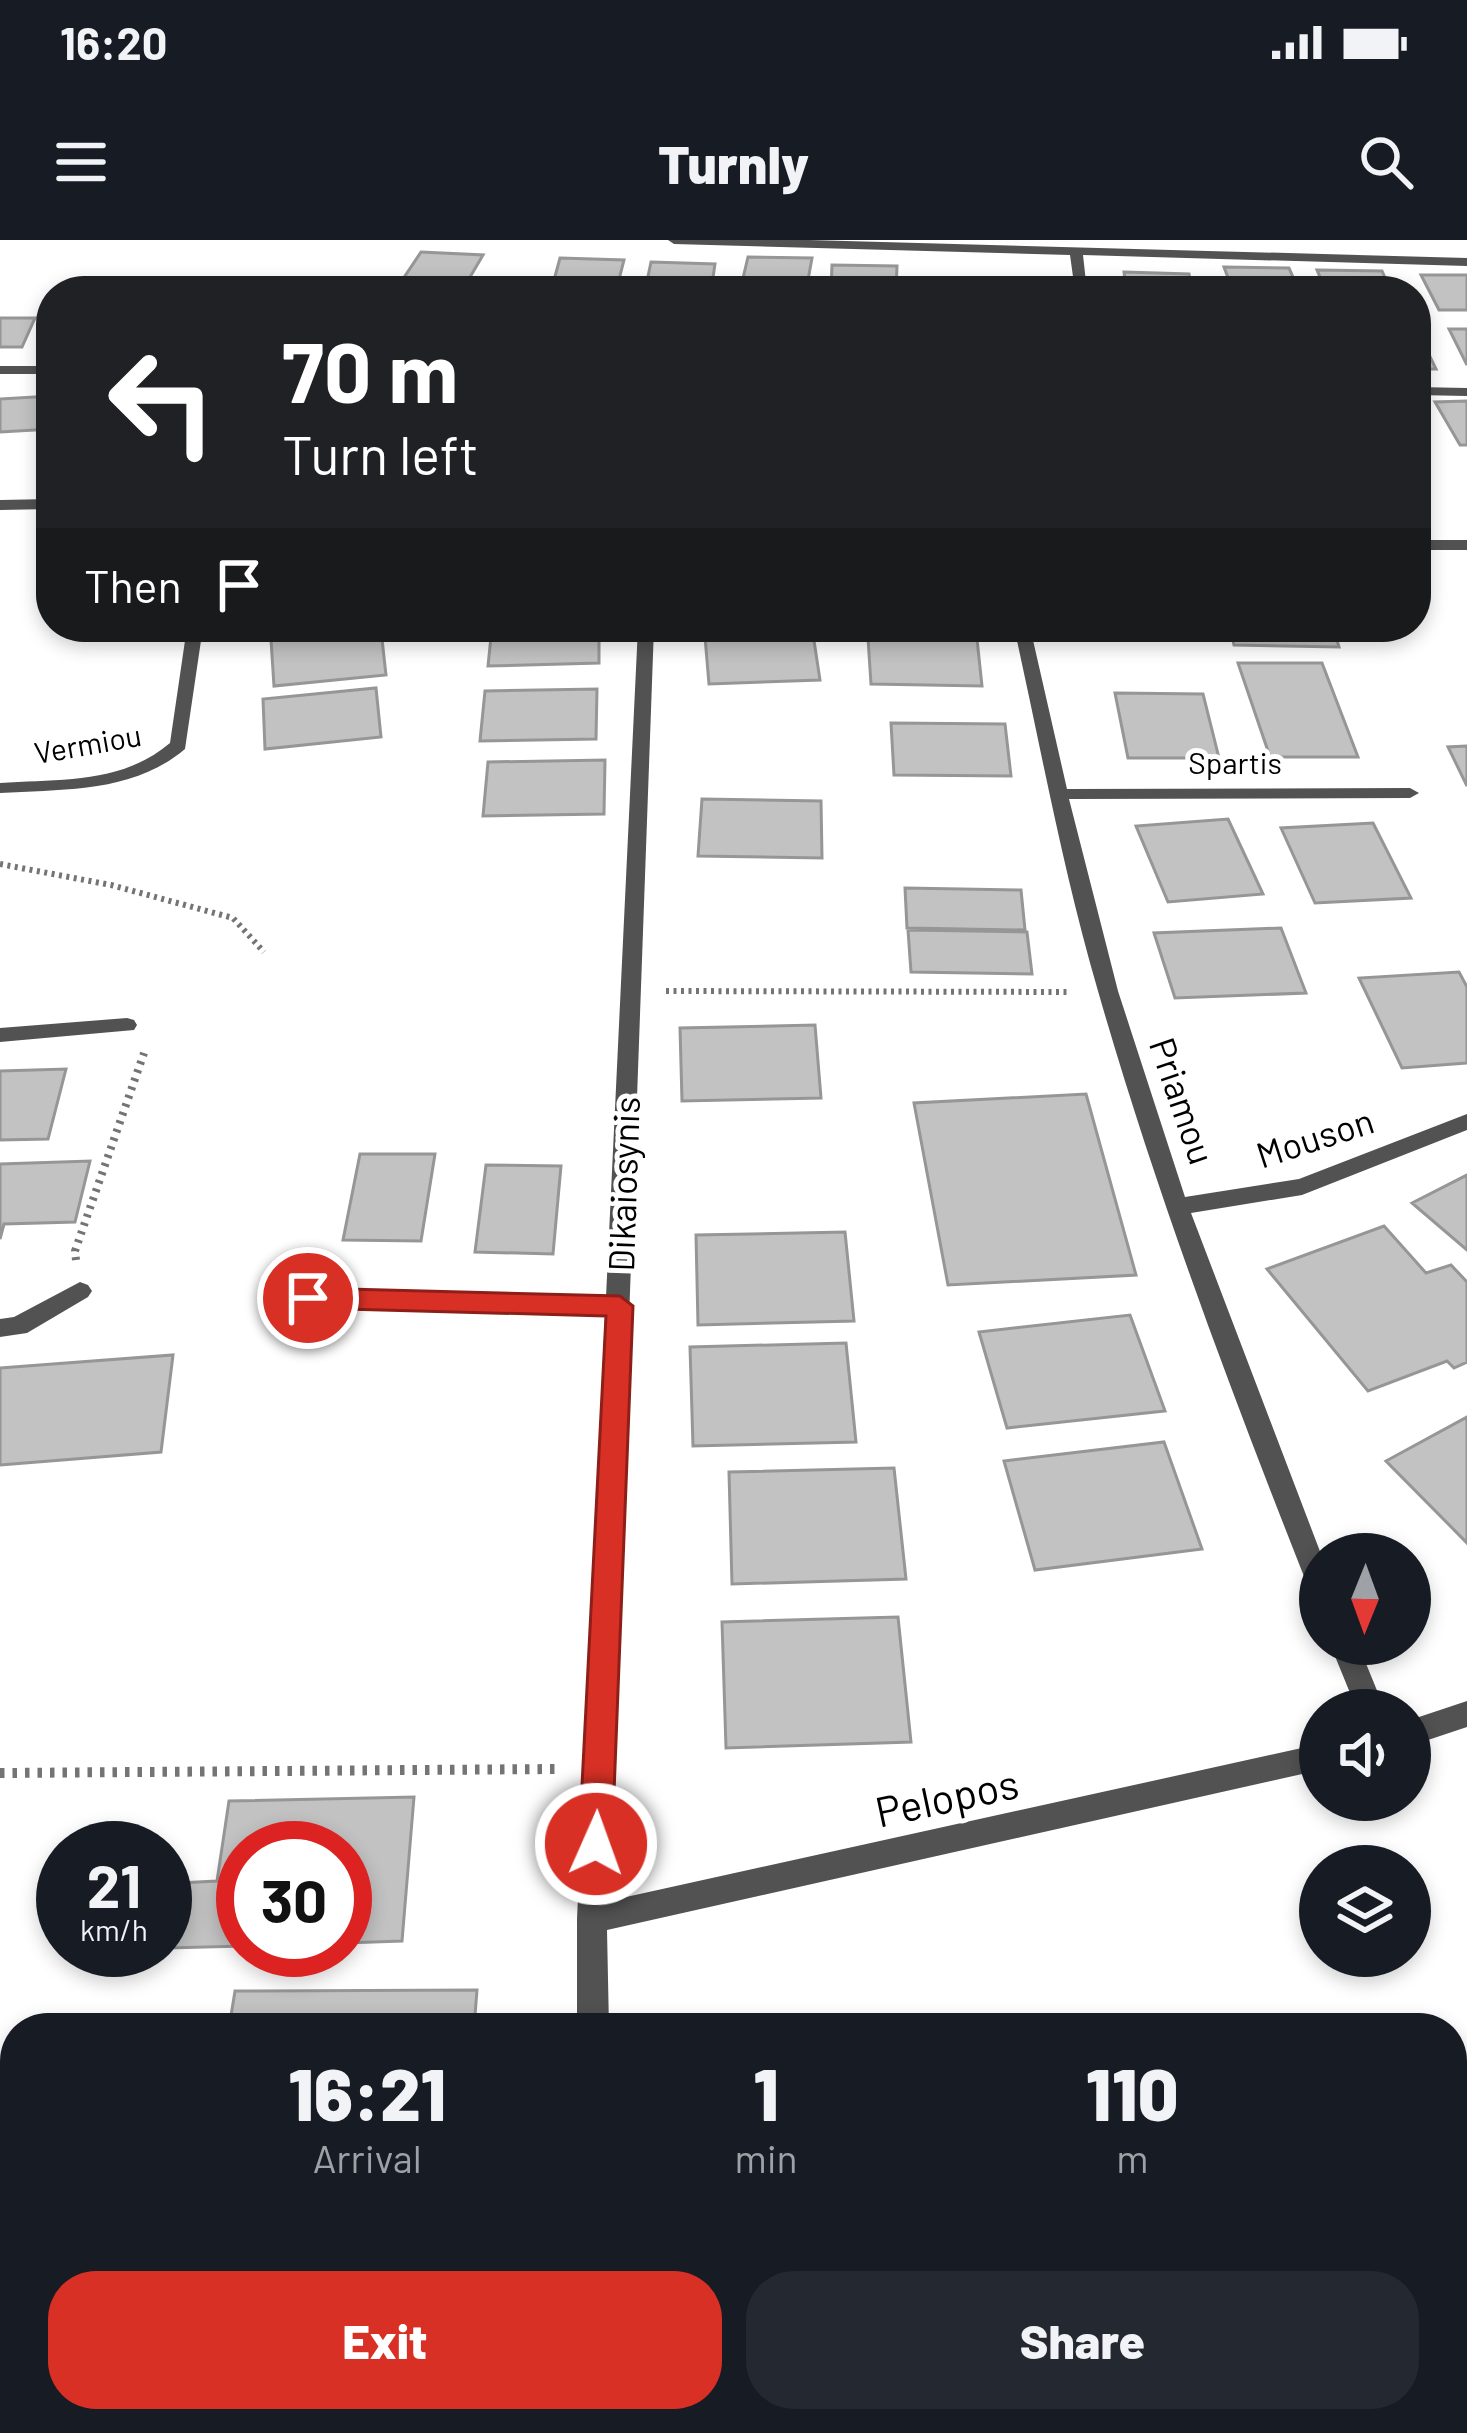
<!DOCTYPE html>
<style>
body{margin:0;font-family:Barlow,sans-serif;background:#242831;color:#f1f3f6;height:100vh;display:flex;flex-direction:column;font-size:45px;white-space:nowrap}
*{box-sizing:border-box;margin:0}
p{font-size:39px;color:#9ea1a6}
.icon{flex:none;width:66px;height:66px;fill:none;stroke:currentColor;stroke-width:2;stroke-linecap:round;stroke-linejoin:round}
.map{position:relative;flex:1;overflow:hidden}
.drawer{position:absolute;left:0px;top:1773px;width:1467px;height:420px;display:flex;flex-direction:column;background:#171b24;border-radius:48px 48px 0 0;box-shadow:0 6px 18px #0003}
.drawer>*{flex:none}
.banner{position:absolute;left:36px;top:36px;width:1395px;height:366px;border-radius:48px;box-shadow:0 6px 18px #0003;background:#202124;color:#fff;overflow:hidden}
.needle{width:78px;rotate:181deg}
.buttons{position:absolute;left:1299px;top:1293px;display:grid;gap:24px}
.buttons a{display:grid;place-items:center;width:132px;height:132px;border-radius:50%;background:#171b24;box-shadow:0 6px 18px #0003;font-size:60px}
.speed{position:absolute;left:36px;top:1581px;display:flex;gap:24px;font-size:60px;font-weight:700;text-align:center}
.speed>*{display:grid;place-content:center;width:156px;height:156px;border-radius:50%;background:#171b24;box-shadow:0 6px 18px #0003;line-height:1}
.speed small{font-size:30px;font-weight:400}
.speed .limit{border:18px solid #d22;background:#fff;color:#111}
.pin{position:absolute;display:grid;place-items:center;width:102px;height:102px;color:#fff;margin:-51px;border:6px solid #fff;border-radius:50%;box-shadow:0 3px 12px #0007}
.me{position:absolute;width:132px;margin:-66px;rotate:2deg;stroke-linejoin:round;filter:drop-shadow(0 0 9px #0008)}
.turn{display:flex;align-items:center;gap:42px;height:252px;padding:0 48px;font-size:54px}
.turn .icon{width:156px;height:156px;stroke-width:2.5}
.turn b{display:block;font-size:84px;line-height:102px}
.then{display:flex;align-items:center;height:114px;padding:0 48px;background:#0003;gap:24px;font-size:45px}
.eta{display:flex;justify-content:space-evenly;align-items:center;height:204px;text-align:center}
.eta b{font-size:72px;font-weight:800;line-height:84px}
.cta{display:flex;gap:24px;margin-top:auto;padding:24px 48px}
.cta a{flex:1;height:138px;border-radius:48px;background:#d93025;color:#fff;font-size:48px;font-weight:800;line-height:138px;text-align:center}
.cta a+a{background:#242831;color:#f1f3f6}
.status{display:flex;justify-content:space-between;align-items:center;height:84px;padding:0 60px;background:#171b24;direction:ltr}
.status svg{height:33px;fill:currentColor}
header{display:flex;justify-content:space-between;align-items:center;height:156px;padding:0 48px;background:#171b24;font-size:54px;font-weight:800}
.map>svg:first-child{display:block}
</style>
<div class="status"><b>16:20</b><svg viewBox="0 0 49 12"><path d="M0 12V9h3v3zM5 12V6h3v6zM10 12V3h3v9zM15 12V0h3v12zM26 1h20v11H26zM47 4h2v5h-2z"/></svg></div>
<header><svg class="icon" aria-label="menu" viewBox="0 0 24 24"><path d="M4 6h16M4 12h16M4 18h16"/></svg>Turnly<svg class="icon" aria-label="search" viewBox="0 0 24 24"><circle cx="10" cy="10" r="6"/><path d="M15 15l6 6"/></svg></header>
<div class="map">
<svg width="1467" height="2193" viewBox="0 0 1467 2193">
<rect width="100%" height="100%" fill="#fff"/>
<path fill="#c2c2c2" stroke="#969696" stroke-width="3" d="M421 12 483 15 463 49 399 45Z
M748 17 812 18 806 51H740Z
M560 18 624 20 616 51H551Z
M651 22 715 24 711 51H645Z
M832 25 897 26 896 51H831Z
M1224 27 1289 28 1299 51H1233Z
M1317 30 1382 31 1391 51H1326Z
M1124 32 1189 34 1192 51H1126Z
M1421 35H1467V70H1439Z
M0 78H35L22 107H0Z
M1449 89H1467V125Z
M1416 90H1417L1436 129H1416Z
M51 156V189L0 192V159Z
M1467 161V205H1460L1435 162Z
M492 387H599V423L488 426Z
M1230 387H1333L1339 407 1234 405Z
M381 390 386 435 274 446 271 400Z
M813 394 820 440 709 444 705 397Z
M868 398 977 399 982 446 871 444Z
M1238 423H1322L1358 517H1270Z
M376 448 381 497 265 509 263 459Z
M597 449 596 499 480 501 485 451Z
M1115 453 1203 454 1219 518H1128Z
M891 483 1005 484 1011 536 894 535Z
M1467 506V546L1448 507Z
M605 520 604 574 483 576 488 522Z
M702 559 821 561 822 618 698 616Z
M1228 579 1263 654 1168 662 1136 586Z
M1373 583 1411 658 1315 663 1281 588Z
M905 648 1021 650 1025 690 907 688Z
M1281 688 1306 753 1175 758 1154 693Z
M908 690 1027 692 1032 734 911 732Z
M1459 732 1467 747V823L1402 828 1359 738Z
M815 785 821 858 682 861 680 788Z
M66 829 48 899 0 900V831Z
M1086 854 1136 1035 948 1045 914 863Z
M360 914H435L421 1001 343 1000Z
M90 921 75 982 4 984 0 999V924Z
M486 925 561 926 553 1014 475 1012Z
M1467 935V1010L1412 963Z
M1384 986 1426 1033 1451 1025 1467 1042V1122L1454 1128 1447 1121 1368 1151 1267 1029Z
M845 992 854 1081 698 1085 696 995Z
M1130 1075 1165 1171 1007 1188 979 1092Z
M846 1103 856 1202 693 1206 690 1107Z
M173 1115 161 1212 0 1225V1128Z
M1467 1177V1303L1386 1221Z
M1164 1202 1202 1309 1035 1330 1004 1221Z
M894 1228 906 1339 732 1344 729 1232Z
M898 1377 911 1502 726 1508 722 1382Z
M414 1557 402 1701 345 1703V1608H243V1706L168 1708 179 1643 217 1641 229 1561Z
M477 1750 474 1788H229L235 1751Z"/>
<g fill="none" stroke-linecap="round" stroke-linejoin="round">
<path stroke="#747474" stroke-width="6" stroke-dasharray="3 4.5" stroke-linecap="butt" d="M0 624 111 645 233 678 264 712
M666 751 1071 752"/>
<path stroke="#747474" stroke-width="8" stroke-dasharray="3 6" stroke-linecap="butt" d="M76 1020 75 1011 144 813"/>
<path stroke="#747474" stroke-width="10" stroke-dasharray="4.5 8" stroke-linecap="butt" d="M0 1533 556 1529"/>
<path fill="#525252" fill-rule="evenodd" d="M668 0H809L1467 18V26L1083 15 1087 51H1075L1070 15 674 4Z
M0 126H51V134H0Z
M1416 147 1467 148V156L1416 155Z
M51 259V269L0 270V260Z
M1416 300H1467V310H1416Z
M187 387H203L185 509C133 553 65 549 0 553V543C60 539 122 544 170 503Z
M638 387H654L608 1661 1320 1504V1530L607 1690 609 1788H577V1679L605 1075 308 1067 296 1058 308 1049 606 1057Z
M1014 387H1030L1067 549 1410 548 1419 553 1410 558 1069 559 1118 751 1185 957 1299 939 1467 874V890L1302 955 1191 973 1321 1314 1320 1355 1311 1352 1307 1344C1230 1149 1156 953 1098 751 1063 631 1041 509 1014 387Z
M127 778 134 780 137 785 134 790 0 802V788Z
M80 1042 88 1045 92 1051 88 1057 27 1093 0 1097V1079L14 1077Z
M1330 1404H1358L1385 1470H1357Z
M1467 1461V1487L1410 1506V1480Z
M579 2178H615V2193H579Z
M1406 2178H1442L1449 2193H1413Z"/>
<path fill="#1f1f1f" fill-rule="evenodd" d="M1467 2057V2095L1452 2102V2064Z
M1281 2178H1332L1323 2193H1272Z"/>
</g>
<path fill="#d93025" stroke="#8d1f18" stroke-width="3" d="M308 1048 620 1056 633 1066 612 1604 607 1615 596 1620 584 1615 579 1604 606 1076 308 1068 295 1058Z"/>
<g text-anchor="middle" stroke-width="10" stroke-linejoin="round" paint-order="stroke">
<g font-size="30" fill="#000" stroke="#fff">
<text transform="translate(88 505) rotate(-10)" y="10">Vermiou</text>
<text x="1235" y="534">Spartis</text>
</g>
<g font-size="36" fill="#000" stroke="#fff">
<text transform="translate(1182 861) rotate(71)" y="13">Priamou</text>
<text transform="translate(1315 898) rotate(-18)" y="13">Mouson</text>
<text transform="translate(624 944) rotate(-88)" y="13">Dikaiosynis</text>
</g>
<g font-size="42" fill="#000" stroke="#fff">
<text transform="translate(947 1558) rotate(-12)" y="15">Pelopos</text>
</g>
</g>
</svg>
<div class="buttons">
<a><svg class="needle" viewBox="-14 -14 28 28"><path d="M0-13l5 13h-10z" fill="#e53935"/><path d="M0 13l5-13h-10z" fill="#9ea1a6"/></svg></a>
<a><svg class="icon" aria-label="sound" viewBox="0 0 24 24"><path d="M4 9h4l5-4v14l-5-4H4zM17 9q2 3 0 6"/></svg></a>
<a><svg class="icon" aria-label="layers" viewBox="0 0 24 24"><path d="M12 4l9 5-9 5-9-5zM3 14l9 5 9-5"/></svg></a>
</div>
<div class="speed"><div>21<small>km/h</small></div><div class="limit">30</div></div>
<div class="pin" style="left:308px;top:1058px;background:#d93025"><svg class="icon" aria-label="arrive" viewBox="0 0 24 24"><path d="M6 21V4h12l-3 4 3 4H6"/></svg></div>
<svg class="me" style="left:596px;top:1604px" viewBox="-20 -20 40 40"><circle r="17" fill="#d93025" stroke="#fff" stroke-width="3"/><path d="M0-11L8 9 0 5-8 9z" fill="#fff"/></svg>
<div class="banner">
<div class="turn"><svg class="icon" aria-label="left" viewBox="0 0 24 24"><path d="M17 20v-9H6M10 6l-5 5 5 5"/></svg><div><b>70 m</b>Turn left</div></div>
<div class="then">Then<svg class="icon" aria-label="arrive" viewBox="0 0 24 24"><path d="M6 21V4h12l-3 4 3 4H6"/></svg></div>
</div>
<section class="drawer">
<div class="eta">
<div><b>16:21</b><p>Arrival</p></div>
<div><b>1</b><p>min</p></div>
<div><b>110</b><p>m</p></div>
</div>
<div class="cta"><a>Exit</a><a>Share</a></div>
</section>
</div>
